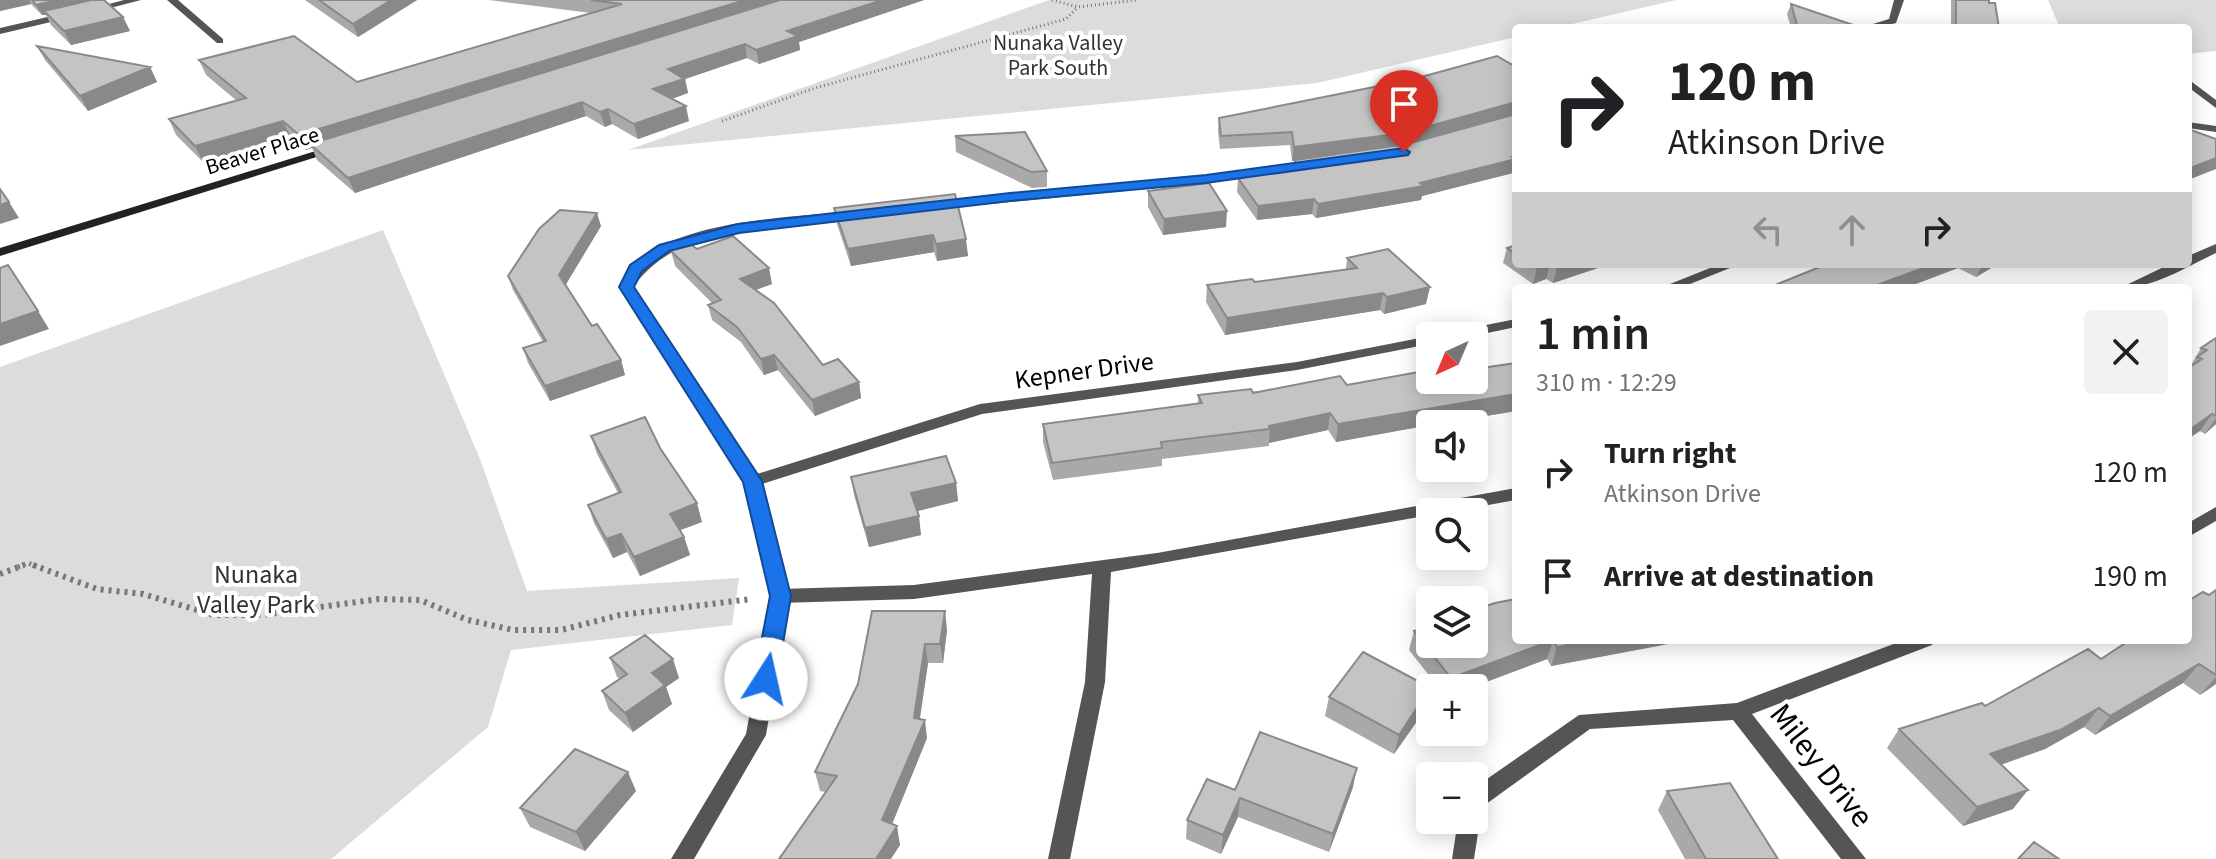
<!DOCTYPE html>
<meta charset="utf-8">
<style>
body{margin:0;font-family:"Source Sans 3",sans-serif;background:#f2f2f2;color:#202124;height:100vh;display:flex;flex-direction:column;font-size:30px;white-space:nowrap}
*{box-sizing:border-box;margin:0}
p{font-size:26px;color:#757577}
.icon{flex:none;width:44px;height:44px;fill:none;stroke:currentColor;stroke-width:2;stroke-linecap:round;stroke-linejoin:round}
.map{position:relative;flex:1;overflow:hidden}
.drawer{position:absolute;left:1512px;top:284px;width:680px;height:360px;display:flex;flex-direction:column;background:#fff;border-radius:8px;box-shadow:0 4px 20px #0003}
.drawer>*{flex:none}
.banner{position:absolute;left:1512px;top:24px;width:680px;height:244px;border-radius:8px;box-shadow:0 4px 20px #0003;background:#fff;color:#202124;overflow:hidden}
.needle{width:52px;rotate:224deg}
.tools{position:absolute;left:1416px;top:322px;display:grid;gap:16px}
.tools a{display:grid;place-items:center;width:72px;height:72px;border-radius:8px;background:#fff;box-shadow:0 4px 20px #0003;font-size:40px}
.pin{position:absolute;display:grid;place-items:center;width:68px;height:68px;color:#fff;margin:-82px -34px;border-radius:50% 50% 50% 0;rotate:-45deg;box-shadow:0 0 8px #0007}
.pin .icon{rotate:45deg}
.me{position:absolute;width:88px;margin:-44px;rotate:10deg;stroke-linejoin:round;filter:drop-shadow(0 0 6px #0008)}
.turn{display:flex;align-items:center;gap:28px;height:168px;padding:0 24px;font-size:36px}
.turn .icon{width:104px;height:104px;stroke-width:2.5}
.turn b{display:block;font-size:56px;line-height:68px}
.lanes{display:flex;align-items:center;height:76px;padding:0 24px;background:#0003;justify-content:center;gap:40px;direction:ltr}
.lanes .off{opacity:.35}
.round{display:grid;place-items:center;flex:none;width:84px;height:84px;border-radius:8px;background:#f2f2f2}
.head{display:flex;align-items:center;justify-content:space-between;height:136px;padding:0 24px}
h1{font-size:48px;font-weight:600;line-height:60px}
ul{padding:0;list-style:none}
li{display:flex;align-items:center;gap:24px;height:104px;padding:0 24px}
li div{flex:1}
li b{display:block;font-size:30px}
li em{font-style:normal}
.map>svg:first-child{display:block}
</style>
<div class="map">
<svg width="2216" height="859" viewBox="0 0 2216 859">
<rect width="100%" height="100%" fill="#fff"/>
<path fill="#dcdcdc" d="M1049 0H1676L1555 28H1516V37L1317 83 628 150Z
M2048 0H2216V51L2188 54V28H2060Z
M383 230 480 459 527 591 739 578 732 625 511 650 488 727 331 859H0V367Z"/>
<g fill="none" stroke-linecap="round" stroke-linejoin="round">
<path stroke="#777" stroke-width="3" stroke-dasharray="1 3" stroke-linecap="butt" d="M1052 0 1078 7 1137 0
M722 121 815 88 1066 19 1078 7"/>
<path stroke="#777" stroke-width="5" stroke-dasharray="2 4" stroke-linecap="butt" d="M18 567 28 563 38 567"/>
<path stroke="#777" stroke-width="6" stroke-dasharray="3 5" stroke-linecap="butt" d="M33 565 97 589 143 594 214 615H261L379 599 420 600 468 620 513 630H561L620 615 752 599
M0 574 24 565"/>
<path fill="#555" fill-rule="evenodd" d="M2188 79 2216 100V108L2188 87Z
M2216 244V253C2186 267 2154 288 2120 288L2170 264H2188V256Z
M1516 488V500L1449 512H1430V515L1111 572 1105 682 1070 859H1048L1085 682 1092 574 914 599 780 603 773 601 771 596 773 591 780 589 914 585 1157 553Z"/>
<path fill="#555" fill-rule="evenodd" d="M124 0H141L91 13 86 10Z
M167 0H178L223 39V43H217Z
M1894 0H1904L1896 23 1876 28H1860L1889 19Z
M69 12 74 15 72 17 0 34V28Z
M2188 122 2216 126V132L2188 128Z
M1313 161 1319 165 1317 167 1206 183 939 209 933 205 939 201 1206 175Z
M856 211 860 212V218C783 234 686 215 633 287L757 474 980 404 1297 362 1430 336V344L1297 370 982 414 762 484 789 596 766 735 694 859H671L746 734 771 596 745 481 619 287C625 279 630 269 638 262 684 219 795 217 856 211Z
M1720 264H1740L1680 288H1660Z
M1516 319V327L1473 336H1444L1451 332Z
M2216 507V521L2188 537V523Z
M1904 640H1935L1932 645 1752 714 1866 859H1841L1733 720 1590 729 1482 807 1474 809V788L1579 715 1737 703Z
M1474 812 1480 820 1474 859H1452L1458 820H1474Z"/>
<path fill="#222" fill-rule="evenodd" d="M335 145 341 148 339 150 0 256V248Z"/>
</g>
<path fill="#a9a9a9" d="M0 0H104L123 17 130 31 71 45 51 25 46 15H42L31 4 0 11Z
M305 0H417L358 37Z
M489 0H924L799 42 800 50 759 64 747 58 685 79 688 93 672 99 689 121 638 139 612 124 605 127 586 116 355 193 317 160 312 148 306 150 290 136 203 162 176 135 169 119 237 101 206 75 199 60 357 82 591 13Z
M1951 0H1989L1999 28H1951Z
M1791 4 1862 28H1791L1787 14Z
M37 46 150 67 157 82 88 111 45 60Z
M1516 67V168L1514 169 1513 173 1422 196 1421 200 1316 218 1312 214 1257 220 1237 192 1238 178 1294 170 1295 160 1292 161 1290 145 1220 149 1218 131 1219 118Z
M955 136 1047 171V187L1032 188 956 152Z
M1148 191 1226 227 1163 235 1148 207Z
M955 194 968 256 937 261 934 252 851 266 837 224 834 208Z
M601 226 565 286 592 326 621 360 625 375 550 401 528 363 523 348 543 342 513 290 508 276Z
M1516 245V264H1610L1553 283 1546 279 1533 284 1503 263 1507 248Z
M697 249 772 284 756 290 823 365 859 382 861 398 815 416 778 370 764 375 741 342 712 320 708 305 712 303 675 266 671 251Z
M1347 258 1426 304 1384 314 1380 310 1225 335 1206 302 1207 285 1255 282 1346 269Z
M1827 264H1998L1976 277 1958 268 1905 288H1768Z
M2216 338V424L2205 434 2200 431 2190 367 2201 348Z
M1516 363V411L1438 424H1430V425L1336 442 1328 430 1269 443V446L1162 459V466L1053 480 1043 442V424L1198 404V395L1430 380Z
M591 436 702 522 680 530 684 537 690 555 640 576 627 552 613 558 594 523 588 505 618 493 597 454Z
M851 477 956 483 958 501 917 511 921 535 869 547 854 495Z
M2216 590V684L2200 695 2183 683 2095 735 2084 727 2045 749 2001 765 2013 809 1963 826 1887 748 1899 729 1985 706 2101 659Z
M1474 610 1681 640 1663 645 1551 666 1547 659 1470 688H1439L1409 650 1414 631Z
M947 630 943 663H928L920 719 927 738 892 824 900 845 826 792 820 791 815 772 858 684Z
M610 658 679 678 666 687 672 704 633 732 609 710 602 691 620 679 617 677Z
M1430 688 1427 707 1394 754 1325 716 1329 697Z
M1353 787 1329 852 1238 817 1221 854 1186 839 1187 820 1235 790Z
M636 791 585 851 530 827 520 808Z
M1667 791 1778 859H1685L1658 810Z"/>
<path fill="#898989" d="M0 0H29L31 4 0 11Z
M58 0H98L44 11 46 15H42L36 5Z
M391 0H417L358 37 353 24Z
M745 0H791L310 144 312 148 306 150 299 135Z
M882 0H924L799 42 800 50 759 64 756 50 787 31Z
M123 17 130 31 71 45 64 31Z
M745 44 747 58 685 79 688 93 657 104 653 89 668 69Z
M150 67 157 82 88 111 80 96Z
M582 102 586 116 355 193 348 178Z
M1516 102 1515 114 1402 146 1292 161 1294 147Z
M686 106 689 121 638 139 634 124Z
M608 109 612 124 605 127 600 112Z
M283 121 290 136 203 162 195 146Z
M1516 155V168L1514 169 1513 173 1422 196 1421 200 1316 218 1318 204 1420 183Z
M2216 158V169L2188 180V169Z
M1314 199 1312 214 1257 220 1258 206Z
M9 202 19 218 0 224V205Z
M1227 211 1226 227 1163 235 1164 219Z
M597 213 601 226 563 289 559 275Z
M933 235 934 252 851 266 848 249Z
M966 239 968 256 937 261 936 244Z
M1550 264 1546 279 1533 284 1537 268Z
M1569 264H1610L1553 283 1557 268Z
M1934 264H1960L1958 268 1905 288H1869Z
M1983 264H1998L1976 277Z
M769 268 772 284 744 294 740 279Z
M1430 287 1426 304 1384 314 1387 297Z
M1383 293 1380 310 1225 335 1227 318Z
M38 311 49 329 0 346V324Z
M774 355 778 370 764 375 761 359Z
M621 360 625 375 550 401 545 386Z
M859 382 861 398 815 416 812 400Z
M1516 394V411L1438 424H1430V425L1336 442 1338 424Z
M1330 413 1328 430 1269 443 1270 429 1269 426Z
M2212 414 2200 431 2188 439V431Z
M2216 418V424L2205 434Z
M956 483 958 501 914 512 911 493Z
M697 503 702 522 675 532 670 514Z
M919 516 921 535 869 547 865 528Z
M621 534 627 552 613 558 606 539Z
M684 537 690 555 640 576 634 557Z
M945 611 947 630 943 663 940 644Z
M1553 640 1547 659 1470 688H1449L1451 678Z
M1596 640H1681L1663 645 1551 666 1557 647Z
M925 644 928 663 917 736 914 718Z
M673 659 679 678 666 687 672 704 633 732 625 713 652 673Z
M2199 664 2183 683 2095 735 2110 716Z
M2216 677V684L2200 695Z
M1430 690 1427 707 1394 754 1399 735Z
M2099 708 2084 727 2045 749 1976 773 1990 754Z
M925 720 927 738 886 839 882 820Z
M1357 768 1353 787 1329 852 1333 834Z
M628 772 636 791 585 851 576 832Z
M2028 790 2013 809 1963 826 1977 807Z
M1240 798 1238 817 1221 854 1223 835Z
M897 826 900 845 891 859H876Z"/>
<path fill="#c4c4c4" stroke="#898989" stroke-width="2" d="M32 0H58L36 5Z
M91 0H104L123 17 64 31 44 11Z
M319 0H391L353 24Z
M591 0H745L299 135 283 121 195 146 169 119 246 98 199 60 294 36 357 82 622 4Z
M780 0H882L787 31 798 36 756 50 745 44 668 69 684 79 653 89 686 106 634 124 608 109 600 112 582 102 348 178 310 144Z
M1956 0H1989V3H1995L1999 28H1956Z
M1791 4 1862 28H1798Z
M37 46 150 67 80 96Z
M1497 56 1516 67V102L1405 133 1294 147 1292 132 1221 136 1219 118 1414 79Z
M1516 114V155L1512 157 1516 159 1420 183 1424 186 1318 204 1314 199 1258 206 1238 178 1296 169 1295 160 1407 144Z
M2188 129 2216 139V158L2188 169Z
M1025 132 1047 171 1031 172 955 136Z
M1209 183 1227 211 1164 219 1148 191Z
M0 189 9 202 0 205Z
M955 194 966 239 936 244 933 235 848 249 834 208Z
M560 210 597 213 559 275 592 326 597 324 621 360 545 386 523 348 546 341 508 276 539 229Z
M733 236 769 268 740 279 774 303 823 365 838 359 859 382 812 400 774 355 761 359 737 327 708 305 721 300 671 251 682 238 697 249Z
M1516 245V254L1507 248Z
M1388 249 1430 287 1387 297 1383 293 1227 318 1207 285 1252 279 1255 282 1357 268 1347 258Z
M1530 264H1550L1537 268Z
M1551 264H1569L1557 268Z
M1827 264H1934L1869 288H1768Z
M8 265 38 311 0 324V268Z
M2216 338V416L2212 414 2188 431V368L2202 359 2197 357 2207 350 2201 348Z
M1516 363V394L1338 424 1330 413 1269 426 1270 429 1161 442 1162 448 1052 463 1043 424 1202 403 1198 395 1251 389 1253 393 1340 376 1347 385 1430 370V380H1474V369Z
M645 417 660 448 697 503 670 514 684 537 634 557 621 534 606 539 588 505 621 492 591 436Z
M946 456 956 483 911 493 919 516 865 528 851 477Z
M2216 590V675L2199 664 2110 716 2099 708 2060 730 1990 754 2028 790 1977 807 1899 729 1982 703 1985 706 2088 649 2101 659 2130 640H2188V601L2203 592 2209 595Z
M1516 599V640H1596L1557 647 1553 640 1451 678 1414 631 1430 626V644H1474V610L1495 603Z
M872 611H945L940 644H925L914 718 925 720 882 820 897 826 876 859H779L837 776 815 772 858 684Z
M645 635 673 659 652 673 665 685 625 713 602 691 627 674 610 658Z
M1363 652 1431 688H1430L1399 735 1329 697Z
M1260 732 1357 768 1333 834 1240 798 1223 835 1187 820 1207 779 1235 790Z
M575 749 628 772 576 832 520 808Z
M1730 783 1778 859H1706L1667 791Z
M2034 842 2059 859H2018Z"/>
<path fill="#1a73e8" stroke="#114b97" stroke-width="2" d="M1404 148 1410 152 1408 155 1206 183 1010 201 739 233 669 251 642 271 634 287 762 481 791 596 777 679 774 685H758L754 679 770 596 743 482 619 287 630 265 659 245 738 224 1010 193 1206 175Z"/>
<g text-anchor="middle" stroke-width="8" stroke-linejoin="round" paint-order="stroke">
<g font-size="22" fill="#333" stroke="#fff">
<text x="1058" y="50">Nunaka Valley<tspan x="1058" dy="25">Park South</tspan></text>
</g>
<g font-size="22" fill="#000" stroke="#fff">
<text transform="translate(262 150) rotate(-17)" y="8">Beaver Place</text>
</g>
<g font-size="26" fill="#000" stroke="#fff">
<text transform="translate(1084 370) rotate(-8)" y="9">Kepner Drive</text>
</g>
<g font-size="26" fill="#333" stroke="#fff">
<text x="256" y="583">Nunaka<tspan x="256" dy="30">Valley Park</tspan></text>
</g>
<g font-size="32" fill="#000" stroke="#fff">
<text transform="translate(1822 765) rotate(52)" y="11">Miley Drive</text>
</g>
</g>
</svg>
<div class="tools">
<a><svg class="needle" viewBox="-14 -14 28 28"><path d="M0-13l5 13h-10z" fill="#e53935"/><path d="M0 13l5-13h-10z" fill="#757577"/></svg></a>
<a><svg class="icon" aria-label="sound" viewBox="0 0 24 24"><path d="M4 9h4l5-4v14l-5-4H4zM17 9q2 3 0 6"/></svg></a>
<a><svg class="icon" aria-label="search" viewBox="0 0 24 24"><circle cx="10" cy="10" r="6"/><path d="M15 15l6 6"/></svg></a>
<a><svg class="icon" aria-label="layers" viewBox="0 0 24 24"><path d="M12 4l9 5-9 5-9-5zM3 14l9 5 9-5"/></svg></a>
<a>+</a>
<a>−</a>
</div>
<div class="pin" style="left:1404px;top:152px;background:#d93025"><svg class="icon" aria-label="arrive" viewBox="0 0 24 24"><path d="M6 21V4h12l-3 4 3 4H6"/></svg></div>
<svg class="me" style="left:766px;top:679px" viewBox="-20 -20 40 40"><circle r="19" fill="#fff"/><path d="M0-13L10 11 0 6-10 11z" fill="#1a73e8"/></svg>
<div class="banner">
<div class="turn"><svg class="icon" aria-label="right" viewBox="0 0 24 24"><path d="M7 20v-9h11M14 6l5 5-5 5"/></svg><div><b>120 m</b>Atkinson Drive</div></div>
<div class="lanes"><svg class="icon off" aria-label="left" viewBox="0 0 24 24"><path d="M17 20v-9H6M10 6l-5 5 5 5"/></svg><svg class="icon off" aria-label="ahead" viewBox="0 0 24 24"><path d="M12 20V5M6 11l6-6 6 6"/></svg><svg class="icon" aria-label="right" viewBox="0 0 24 24"><path d="M7 20v-9h11M14 6l5 5-5 5"/></svg></div>
</div>
<section class="drawer">
<div class="head"><div><h1>1 min</h1><p>310 m · 12:29</p></div><a class="round"><svg class="icon" aria-label="close" viewBox="0 0 24 24"><path d="M6 6l12 12M18 6L6 18"/></svg></a></div>
<ul>
<li><svg class="icon" aria-label="right" viewBox="0 0 24 24"><path d="M7 20v-9h11M14 6l5 5-5 5"/></svg><div><b>Turn right</b><p>Atkinson Drive</p></div><em>120 m</em></li>
<li><svg class="icon" aria-label="arrive" viewBox="0 0 24 24"><path d="M6 21V4h12l-3 4 3 4H6"/></svg><div><b>Arrive at destination</b></div><em>190 m</em></li>
</ul>
</section>
</div>
